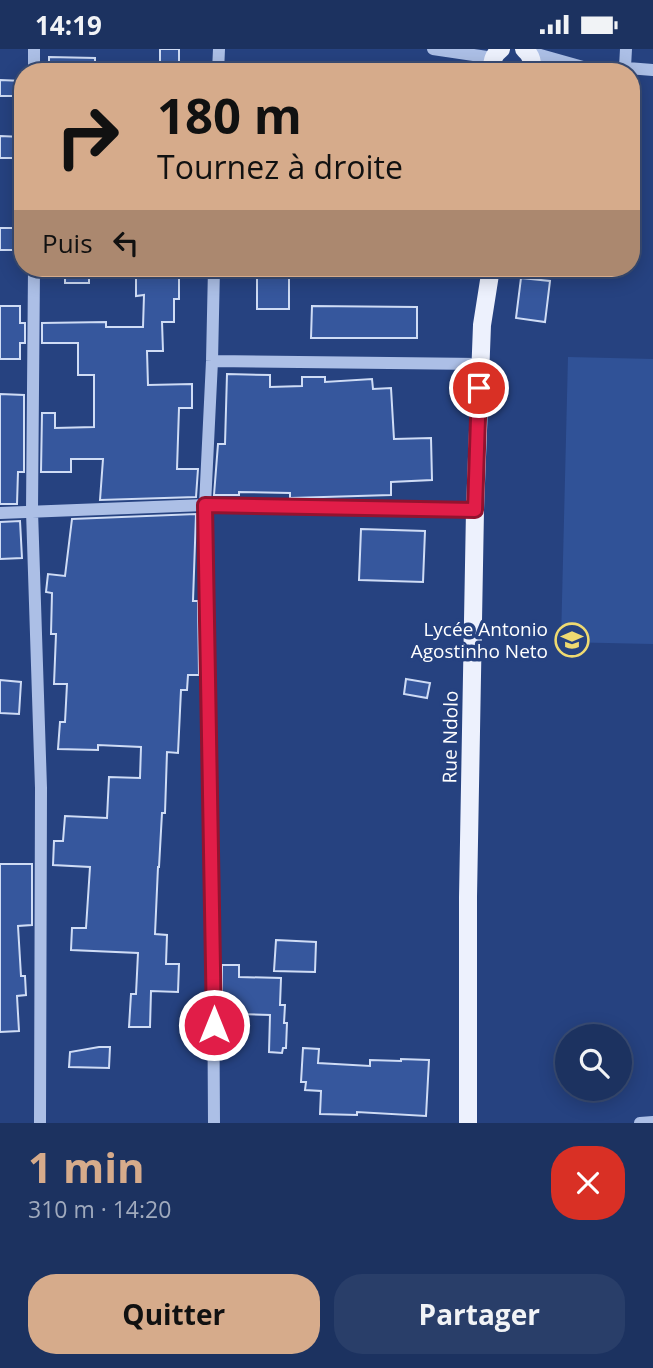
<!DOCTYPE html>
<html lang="fr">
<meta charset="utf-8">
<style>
body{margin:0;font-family:"Open Sans",sans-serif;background:#293e69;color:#f1f3f6;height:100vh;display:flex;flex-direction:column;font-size:26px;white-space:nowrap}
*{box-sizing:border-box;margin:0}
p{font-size:23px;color:#a0aabd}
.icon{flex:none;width:38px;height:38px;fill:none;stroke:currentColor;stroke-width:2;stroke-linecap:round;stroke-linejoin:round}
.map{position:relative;height:1074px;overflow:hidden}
.side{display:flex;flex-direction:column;background:#1c3260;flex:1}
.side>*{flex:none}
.top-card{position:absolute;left:14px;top:14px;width:626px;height:214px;border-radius:28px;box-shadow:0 4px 18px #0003,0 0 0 2px #3a4d75;background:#d6ab8b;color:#111;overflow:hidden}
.tools{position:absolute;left:555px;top:975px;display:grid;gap:14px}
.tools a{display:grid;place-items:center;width:77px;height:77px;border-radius:50%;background:#1c3260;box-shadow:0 4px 18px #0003,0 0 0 2px #3a4d75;font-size:35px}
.pin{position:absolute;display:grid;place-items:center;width:60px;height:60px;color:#fff;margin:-30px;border:4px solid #fff;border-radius:50%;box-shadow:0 2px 7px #0007}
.me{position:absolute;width:77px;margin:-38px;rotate:0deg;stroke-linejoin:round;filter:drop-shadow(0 0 5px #0008)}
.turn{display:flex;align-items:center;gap:24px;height:147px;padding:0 28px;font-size:32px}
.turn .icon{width:91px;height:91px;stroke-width:2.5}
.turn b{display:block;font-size:49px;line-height:60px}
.then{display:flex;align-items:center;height:66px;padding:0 28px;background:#0003;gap:14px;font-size:26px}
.round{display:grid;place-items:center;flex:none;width:74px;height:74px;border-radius:28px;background:#293e69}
.summary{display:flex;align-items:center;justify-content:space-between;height:119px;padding:0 28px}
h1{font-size:42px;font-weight:700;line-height:52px;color:#d6ab8b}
.button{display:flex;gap:14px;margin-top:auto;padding:14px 28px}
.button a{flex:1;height:80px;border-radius:28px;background:#d6ab8b;color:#111;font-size:28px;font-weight:700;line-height:80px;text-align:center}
.button a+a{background:#293e69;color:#f1f3f6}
.status{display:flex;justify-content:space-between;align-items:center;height:49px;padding:0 35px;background:#1c3260;direction:ltr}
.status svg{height:19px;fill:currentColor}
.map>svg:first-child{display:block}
</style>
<div class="status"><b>14:19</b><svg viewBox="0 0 49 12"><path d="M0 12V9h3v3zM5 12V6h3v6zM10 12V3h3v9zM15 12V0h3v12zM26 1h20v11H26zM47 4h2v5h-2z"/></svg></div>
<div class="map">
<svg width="653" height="1074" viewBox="0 0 653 1074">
<rect width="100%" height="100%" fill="#264280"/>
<path fill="#305297" d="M568 308 653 310V595L561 593Z"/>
<path fill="#36579d" stroke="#cfdcf5" stroke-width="2" d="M160 0H179V23H160Z
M49 8 95 9V23H49Z
M0 31 23 32V47H0Z
M0 87 22 88 21 109H0Z
M0 179H21V201H0Z
M65 219H89V234H65Z
M257 219H289V260H257Z
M136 222H179V250H174V273H162L163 302H147L148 336 192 335V359H179L177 420H198L196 448 100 451 103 410H71V423H41L42 364H55V379L94 378V326H78V294H42V274L106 273V278H143L144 246 136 247Z
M521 229 550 232 545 273 516 269Z
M0 257H20V274H25V294H20V310H0Z
M312 257 417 258V289H311Z
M227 325 270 326V338L302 337V328H325V333L372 330 373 340 391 339 394 390 431 389 432 431 391 433V446L290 449V444L239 443V446H214L218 395H225Z
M0 345 24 346V423H18L17 455H0Z
M196 465 193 552H198L199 626H188L187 641H181L178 704 167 703 165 764H162L159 818H158L155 885 167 886 166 915H179L178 943 151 942 150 978H129L131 945H136L138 904 71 901 72 879H86L90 818 53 816 54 792H63L65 767 107 769 109 728 140 729 141 698 98 696V701L58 700 60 673H65L67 635H54L56 585H51L52 544 46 543 48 525 65 527 72 470Z
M20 472 22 509 0 510V473Z
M361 480 425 482 423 533 359 531Z
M406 630 430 634 427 649 404 645Z
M0 631 21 633 19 665 0 664Z
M0 815H32V876L18 877 21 927H25L26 946 17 947 19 982 0 983Z
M276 891 316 893 315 923 274 922Z
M222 916H239V928L281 929 280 956H285L284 974H287L286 999H283L282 1004 269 1003 270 966 237 965 236 997H222Z
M99 998H110L109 1019 69 1018 70 1003Z
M303 999 319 1000 318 1014 370 1017V1011L401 1012V1010L429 1011 426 1067 357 1063V1066L320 1065 321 1042 305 1041 306 1033H301Z"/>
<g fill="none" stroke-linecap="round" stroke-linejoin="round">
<path stroke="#acbfe6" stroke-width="12" d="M34 0V23
M433 0 494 9
M526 2 583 18
M625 18 626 0
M218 23 219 0
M567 23C596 18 624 18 653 21
M34 219 32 462 41 739 40 1074
M214 219 212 312 205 456 213 903 214 1074
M212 312 480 315
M0 464 205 456 475 461
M640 1074 653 1073"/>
<path stroke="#edf1fd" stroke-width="18" d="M524 0C532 7 533 13 531 23
M493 23C491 13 493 6 501 0
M468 1074V848L475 461 482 276 491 219"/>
</g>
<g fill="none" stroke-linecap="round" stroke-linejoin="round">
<defs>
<path id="route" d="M214 976 205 456 475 461 479 339"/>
</defs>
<use href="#route" stroke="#92132f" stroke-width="18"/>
<use href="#route" stroke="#e11d48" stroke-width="12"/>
</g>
<defs>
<symbol id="school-ring" viewBox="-11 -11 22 22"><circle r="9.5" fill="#264280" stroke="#efda71" stroke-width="1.5"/><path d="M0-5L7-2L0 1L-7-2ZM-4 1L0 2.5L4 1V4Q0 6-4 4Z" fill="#efda71"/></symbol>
</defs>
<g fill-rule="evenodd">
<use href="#school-ring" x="553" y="572" width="38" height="38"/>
</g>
<g text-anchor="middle" stroke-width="7" stroke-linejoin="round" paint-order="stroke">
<g font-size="19" fill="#fff" stroke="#264280" text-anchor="end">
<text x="548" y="587">Lycée Antonio<tspan x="548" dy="22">Agostinho Neto</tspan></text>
</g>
<g font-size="19" fill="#fff" stroke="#264280">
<text transform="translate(450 688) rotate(-89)" y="7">Rue Ndolo</text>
</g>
</g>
</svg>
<div class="tools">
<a><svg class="icon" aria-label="search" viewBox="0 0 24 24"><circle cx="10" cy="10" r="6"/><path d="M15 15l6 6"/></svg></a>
</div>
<div class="pin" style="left:479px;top:339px;background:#d93025"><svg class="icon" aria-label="arrive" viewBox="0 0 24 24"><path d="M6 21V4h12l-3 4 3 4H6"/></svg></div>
<svg class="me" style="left:214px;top:976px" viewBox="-20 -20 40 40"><circle r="17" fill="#e11d48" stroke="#fff" stroke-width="3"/><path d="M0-11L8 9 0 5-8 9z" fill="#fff"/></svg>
<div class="top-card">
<div class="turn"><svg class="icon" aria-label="right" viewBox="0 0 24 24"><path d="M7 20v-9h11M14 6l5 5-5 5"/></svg><div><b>180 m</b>Tournez à droite</div></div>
<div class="then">Puis<svg class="icon" aria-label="left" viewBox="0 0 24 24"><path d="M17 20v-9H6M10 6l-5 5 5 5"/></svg></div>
</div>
</div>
<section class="side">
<div class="summary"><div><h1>1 min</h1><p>310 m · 14:20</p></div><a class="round" style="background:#d93025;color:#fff"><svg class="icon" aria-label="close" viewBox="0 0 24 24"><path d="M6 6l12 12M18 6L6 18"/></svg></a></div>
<div class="button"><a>Quitter</a><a>Partager</a></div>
</section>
